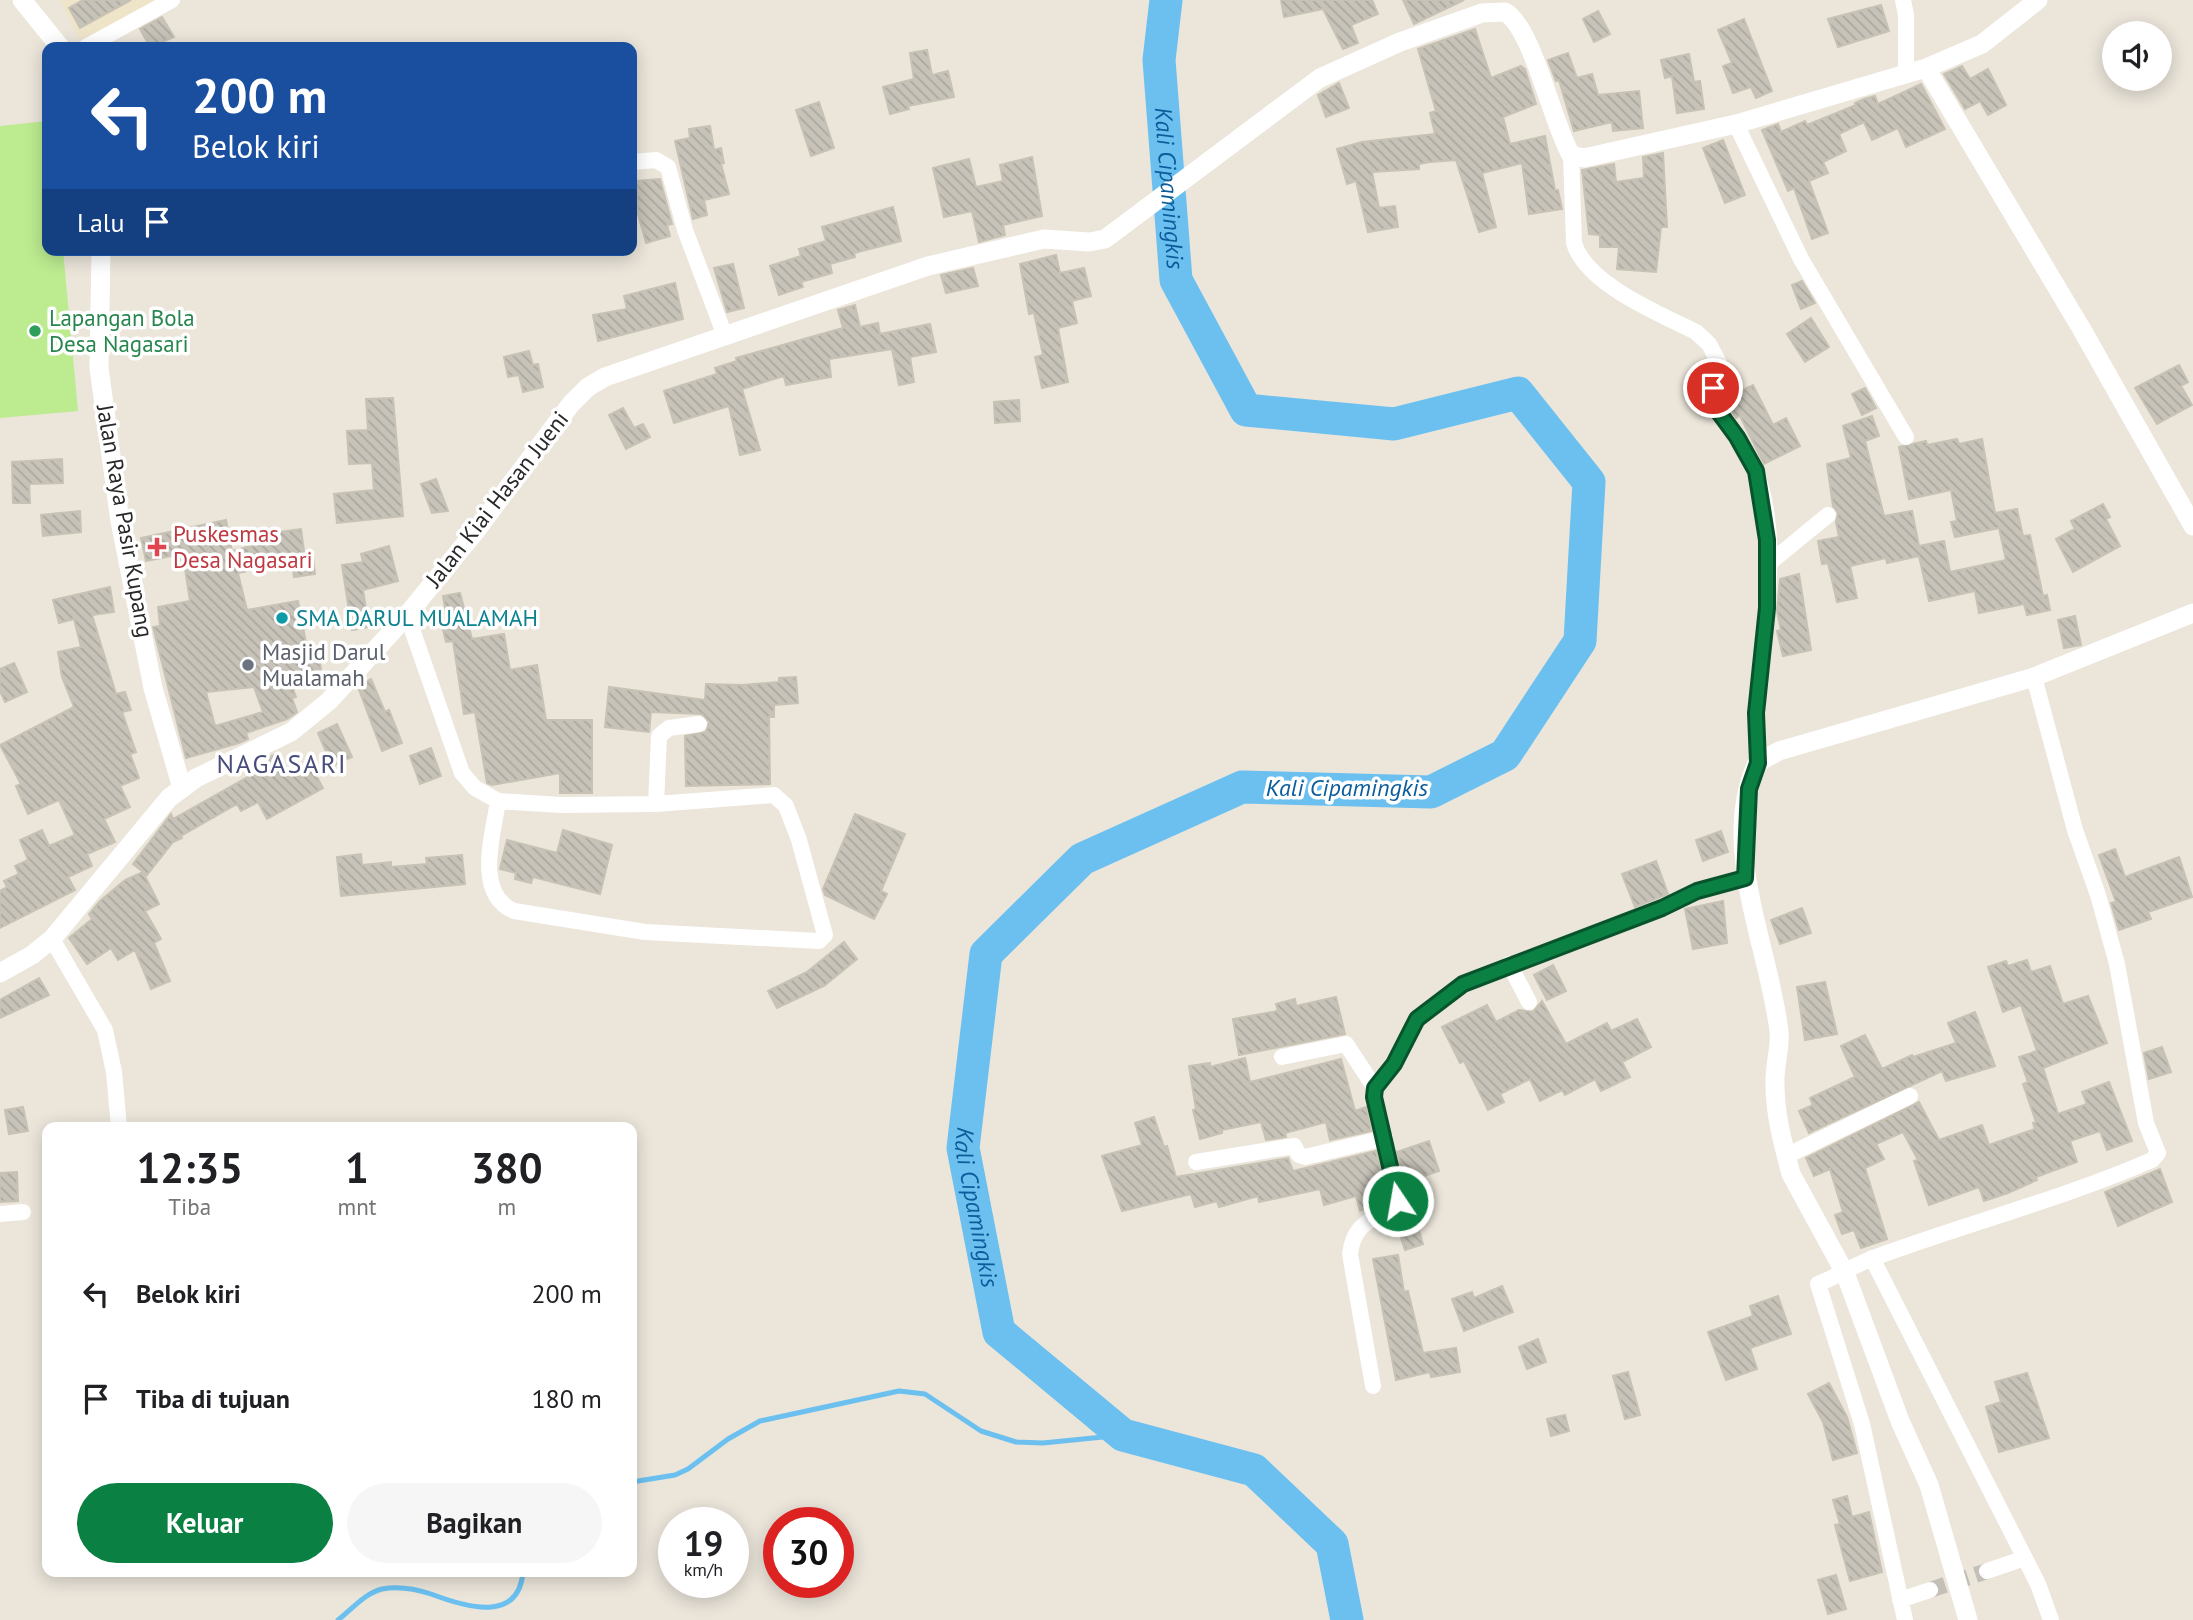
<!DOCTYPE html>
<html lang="id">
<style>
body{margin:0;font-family:"PT Sans",sans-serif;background:#f6f6f6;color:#202124;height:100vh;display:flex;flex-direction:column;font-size:26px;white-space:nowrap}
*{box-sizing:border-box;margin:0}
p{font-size:23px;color:#757577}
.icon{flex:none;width:38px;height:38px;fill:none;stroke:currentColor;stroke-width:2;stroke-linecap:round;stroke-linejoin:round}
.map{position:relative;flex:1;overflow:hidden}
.drawer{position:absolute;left:42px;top:1122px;width:595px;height:455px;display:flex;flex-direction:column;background:#fff;border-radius:14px;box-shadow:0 4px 18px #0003}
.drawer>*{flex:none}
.banner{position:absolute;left:42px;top:42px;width:595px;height:214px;border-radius:14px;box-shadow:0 4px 18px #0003;background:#1a4fa0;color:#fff;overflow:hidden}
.buttons{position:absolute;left:2102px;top:21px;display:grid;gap:14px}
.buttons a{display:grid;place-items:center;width:70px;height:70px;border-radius:50%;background:#fff;box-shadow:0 4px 18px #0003;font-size:35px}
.speed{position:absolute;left:658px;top:1507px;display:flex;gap:14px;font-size:35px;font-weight:700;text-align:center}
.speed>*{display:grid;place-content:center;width:91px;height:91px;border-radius:50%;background:#fff;box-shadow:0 4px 18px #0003;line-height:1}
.speed small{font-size:18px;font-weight:400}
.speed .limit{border:10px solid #d22;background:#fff;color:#111}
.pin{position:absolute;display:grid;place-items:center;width:60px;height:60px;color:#fff;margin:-30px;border:4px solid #fff;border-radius:50%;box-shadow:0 2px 7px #0007}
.me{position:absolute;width:77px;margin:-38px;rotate:348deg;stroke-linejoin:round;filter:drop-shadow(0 0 5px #0008)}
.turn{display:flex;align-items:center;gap:24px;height:147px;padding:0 35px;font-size:32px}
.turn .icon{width:91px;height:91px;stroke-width:2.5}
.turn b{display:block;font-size:49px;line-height:60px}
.then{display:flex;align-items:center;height:66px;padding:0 35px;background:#0003;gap:14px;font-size:26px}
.eta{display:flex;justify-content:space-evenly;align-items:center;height:119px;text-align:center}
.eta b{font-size:42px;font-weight:700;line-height:49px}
.primary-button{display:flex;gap:14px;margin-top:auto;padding:14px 35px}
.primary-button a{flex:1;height:80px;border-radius:42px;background:#0b8043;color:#fff;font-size:28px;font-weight:700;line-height:80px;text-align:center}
.primary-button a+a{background:#f6f6f6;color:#202124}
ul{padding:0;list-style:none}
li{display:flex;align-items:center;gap:21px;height:105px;padding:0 35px}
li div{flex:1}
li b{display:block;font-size:26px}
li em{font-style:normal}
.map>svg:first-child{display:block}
</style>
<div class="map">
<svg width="2193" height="1620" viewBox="0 0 2193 1620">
<defs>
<pattern id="building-back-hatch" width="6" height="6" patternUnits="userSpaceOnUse" patternTransform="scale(1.75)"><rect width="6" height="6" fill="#c7c3b9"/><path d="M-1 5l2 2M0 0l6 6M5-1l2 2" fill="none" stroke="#aba89f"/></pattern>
</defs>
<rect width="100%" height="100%" fill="#ebe5da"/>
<path fill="#eee5c9" d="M60 0H83L69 8 80 28 131 0H159L80 40Z"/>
<path fill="#bceb90" d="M47 121V250H63L78 411 0 418V126Z"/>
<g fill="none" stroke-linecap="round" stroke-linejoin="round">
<path stroke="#6bc0f0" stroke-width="5" d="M632 1482 675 1475 688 1469 728 1439 760 1421 899 1391 925 1394 981 1431 1016 1442 1043 1443 1123 1435
M338 1620C351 1610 365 1593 382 1589 397 1586 416 1589 431 1594 473 1610 519 1620 523 1572"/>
<path stroke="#6bc0f0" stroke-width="33" id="s1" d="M1166 0 1159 60 1176 280 1246 410 1394 424 1518 393 1589 482 1580 641 1505 755 1431 792 1242 787 1082 859 986 954 963 1148 999 1332 1123 1435 1254 1470 1332 1544 1347 1620"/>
</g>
<path fill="url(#building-back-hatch)" stroke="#c7c2b4" stroke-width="2" fill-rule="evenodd" d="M83 0H131L80 28 69 8Z
M1281 0H1372L1378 14 1351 25 1358 43 1343 49 1323 9 1284 17Z
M1403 0H1464L1414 24Z
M1881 5 1889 31 1838 47 1828 19Z
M1598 11 1610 34 1594 42 1583 19Z
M162 17 174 37 150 47 140 29Z
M1744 19 1772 91 1756 98 1751 87 1733 93 1723 66 1732 63 1718 30Z
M1475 29 1491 78 1521 66 1525 69 1536 104 1503 117 1510 144 1545 136 1555 190H1558L1562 209 1529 214 1522 163 1482 173 1496 227 1479 232 1456 160 1430 162 1419 164V169L1372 172 1379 208 1395 206 1398 227 1368 232 1356 181 1347 184 1337 149 1362 142 1435 134 1430 113 1436 111 1418 49Z
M927 50 932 75 948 71 954 97 908 106 909 109 890 114 883 87 914 79 910 53Z
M1568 53 1577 78 1592 74 1598 95 1639 91 1643 128 1613 131 1612 122 1574 131 1559 80 1556 81 1548 60Z
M1689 54 1694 82 1700 81 1704 109 1677 113 1672 76 1665 78 1661 60Z
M1962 66 1970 79 1988 69 2006 105 1988 115 1980 101 1965 109 1944 74Z
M1339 83 1349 108 1326 117 1318 95Z
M1921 84 1945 129 1906 147 1898 128 1872 140 1864 122 1839 134 1846 151 1823 162 1828 173 1809 181 1828 233 1812 239 1794 188 1788 191 1762 130 1778 124 1781 132 1805 121 1807 125 1856 105 1855 103 1864 99 1875 96 1878 104Z
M819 102 834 148 811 156 796 110Z
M710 126 714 150 721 148 724 163 721 164 729 194 704 200 707 215 693 219 675 141 690 138 689 129Z
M1723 140 1745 195 1725 203 1703 148Z
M1663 153 1667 227H1661L1656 272 1617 269 1619 247H1600V235L1589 234 1582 170 1614 164 1616 182 1644 178 1643 157Z
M1032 157 1042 216 1003 225 1005 235 979 242 972 211 944 217 933 168 969 159 976 187 1003 181 1000 165Z
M660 179 672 224 667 225 670 236 646 243 638 214 636 181Z
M893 207 901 241 854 253 855 257 830 264 832 273 801 282 803 287 779 295 770 266 801 256 799 249 826 241 822 227Z
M1056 255 1060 273 1084 268 1091 296 1072 301 1077 323 1058 328 1068 382 1042 388 1035 357 1043 355 1034 313 1029 314 1020 264Z
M733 264 744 308 727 312 714 268Z
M973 268 978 286 946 293 941 275Z
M1802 281 1815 303 1801 309 1792 285Z
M675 283 683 319 598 341 593 315 627 309 624 296Z
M855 305 860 327 878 323 880 334 930 324 936 352 910 357 914 382 899 385 892 349 829 359 831 377 786 385 784 376 742 389 760 450 740 455 729 406 674 423 664 391 717 374 715 368 737 361 736 358 843 328 838 310Z
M1811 318 1829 347 1805 362 1787 334Z
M529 351 533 365 538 364 543 387 523 392 519 375 508 377 504 357Z
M2179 365 2188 382 2181 386 2192 405 2157 424 2135 388Z
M1753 385 1773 425 1786 418 1800 446 1764 464 1740 416 1736 418 1726 398Z
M1865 388 1876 408 1862 415 1852 394Z
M393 398 403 516 337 523 334 494 374 490 372 463 349 464 347 431 368 430 366 399Z
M1019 400 1020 421 995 423 994 402Z
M623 408 634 428 643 424 650 437 626 449 609 415Z
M1872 416 1879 436 1865 441 1884 516 1912 511 1919 546 1944 541 1950 572 2006 560 1999 528 1955 537 1951 522 1957 521 1951 490 1909 499 1899 447 1926 441 1927 445 1957 439 1959 444 1982 439 1995 513 2017 509 2023 536 2030 535 2043 596 2047 595 2050 610 2027 615 2024 604 1979 613 1975 591 1929 601 1919 556 1887 563 1886 558 1850 566 1857 598 1837 602 1828 563 1822 564 1818 541 1839 537 1836 522 1838 513 1833 506 1827 464 1851 458 1843 426Z
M62 459 63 483 29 484 30 503H13L12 462Z
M436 479 448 511 432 513 421 484Z
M2103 504 2110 517 2106 519 2120 546 2073 572 2056 539 2075 529 2071 521Z
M80 511 81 532 43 536 41 515Z
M226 520 232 551 271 541 270 533 301 529 305 559 313 558 315 574 294 577 292 565 282 564 238 573 247 610 298 601 308 653 318 651 321 669 288 675 296 697 292 698 297 712 287 719 246 733 248 739 239 743 186 758 153 627 160 626 158 607 190 601 184 562 178 563 176 555 146 561 141 538ZM254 687 263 712 215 726 206 692Z
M389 546 398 581 363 590 369 627 352 630 342 565 363 562 361 554Z
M1799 574 1811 650 1783 656 1777 631 1781 630 1777 611 1780 579Z
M110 587 114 612 92 615 116 694 125 692 131 710 122 712 136 752 130 754 139 778 120 786 130 807 104 819 115 842 87 854 92 866 68 877 75 890 0 928V891L7 887 4 881 19 874 15 866 28 860 20 840 42 830 49 846 75 835 59 800 28 814 16 786 21 784 0 745 74 707 62 677 58 652 81 647 74 619 59 623 53 600Z
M460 593 472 639 504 634 510 670 537 665 546 720H592V793H560V773L492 785 487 783 475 712 464 714 453 641 446 642 438 610 445 608 443 596Z
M2075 616 2081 645 2064 648 2058 620Z
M14 663 27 692 5 702 0 691V669Z
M796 677 798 703 774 705V717H769L770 784 686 786 685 736 706 732 709 722 702 714 651 712 649 732 605 727 609 687 705 700 706 684 742 685 779 682V678Z
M371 679 385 712 389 710 402 743 382 751 358 687Z
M337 724 352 757 332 766 318 733Z
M431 748 441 776 420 784 410 756Z
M277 753 289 776 310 764 323 788 267 819 258 802 241 811 237 804 181 836 182 838 173 842 147 875 133 864 171 814 173 819 264 768 261 762Z
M855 814 905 834 881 891 887 894 874 919 825 895 823 889Z
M563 830 612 845 600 894 533 877 531 883 515 879 516 873 500 869 507 840 557 853Z
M1721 831 1728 852 1703 861 1696 840Z
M2115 849 2125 877 2179 857 2192 897 2148 912 2151 919 2119 930 2111 903 2116 902 2099 855Z
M361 854 362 865 391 862V867L427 864 426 858 462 855 465 884 341 896 337 857Z
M1656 861 1668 894 1635 907 1622 874Z
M143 872 159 904 145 911 161 939 154 943 170 981 151 989 135 950 118 960 111 948 87 964 69 938 92 919 89 914 100 901 125 880Z
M1723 901 1727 943 1693 949 1685 909Z
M1802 908 1811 933 1780 944 1771 920Z
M844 942 857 959 824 986 777 1008 768 991 807 972Z
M2027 960 2031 972 2050 966 2063 1004 2088 996 2107 1043 2043 1068 2058 1114 2087 1104 2082 1092 2109 1082 2132 1141 2107 1150 2100 1131 2070 1141 2077 1162 2036 1177 2037 1180 2008 1193 1984 1201 1979 1187 1929 1205 1914 1161 1918 1160 1903 1132 1876 1144 1884 1159 1865 1168 1887 1239 1861 1248 1854 1230 1842 1234 1835 1215 1843 1212 1830 1169 1814 1176 1806 1158 1919 1102 1939 1140 1982 1125 1989 1145 2035 1129 2033 1123 2036 1122 2023 1084 2028 1082 2019 1057 2037 1051 2021 1005 2003 1012 1988 967 2006 961 2008 966Z
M1553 965 1566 991 1547 1000 1534 975Z
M39 978 49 995 0 1018V1000Z
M1825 982 1837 1034 1805 1040 1797 987Z
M1336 997 1345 1034 1239 1055 1233 1019 1278 1011 1276 1004 1295 999 1296 1006Z
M1542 1001 1566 1044 1607 1023 1611 1031 1637 1019 1651 1047 1622 1062 1630 1077 1601 1091 1595 1079 1565 1095 1562 1090 1540 1101 1530 1079 1500 1094 1504 1102 1488 1110 1464 1061 1460 1063 1442 1027 1487 1005 1496 1022 1519 1010 1533 1012Z
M1975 1012 1995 1066 1946 1081 1942 1071 1809 1133 1799 1111 1813 1105 1810 1098 1855 1077 1841 1046 1865 1035 1882 1069 1912 1055 1913 1057 1956 1043 1948 1023Z
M2162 1047 2171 1072 2149 1079 2144 1053Z
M1245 1058 1250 1082 1341 1059 1355 1111 1366 1107 1371 1131 1330 1140 1326 1122 1285 1133 1286 1137 1266 1140 1261 1122 1222 1130V1133L1200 1139 1193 1110 1196 1109 1189 1066 1210 1063V1067Z
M23 1107 28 1131 9 1134 5 1110Z
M1154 1117 1164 1147 1167 1146 1176 1177 1288 1158 1293 1171 1376 1151 1386 1197 1360 1211 1356 1196 1324 1205 1320 1189 1259 1202 1258 1196 1219 1207 1217 1201 1195 1207 1191 1194 1122 1211 1102 1156 1142 1145 1135 1123Z
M1429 1141 1439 1171 1405 1183 1397 1152Z
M2160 1169 2172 1202 2118 1226 2105 1192Z
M17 1172 18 1201 0 1202V1173Z
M1414 1214 1423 1244 1405 1250 1395 1220Z
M1398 1255 1404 1292 1408 1291 1423 1353 1456 1348 1460 1372 1431 1377 1430 1372 1396 1380 1373 1259Z
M1502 1286 1513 1312 1464 1331 1452 1299 1472 1292 1474 1298Z
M1778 1296 1791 1334 1750 1348 1757 1369 1726 1380 1708 1332 1753 1316 1750 1306Z
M1538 1339 1546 1362 1527 1369 1519 1347Z
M1628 1372 1640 1415 1625 1419 1613 1376Z
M2027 1373 2049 1438 1999 1452 1986 1407 2001 1402 1995 1382Z
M1829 1383 1847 1417 1857 1453 1833 1460 1823 1422 1808 1394Z
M1565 1415 1569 1431 1551 1436 1547 1419Z
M1847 1496 1852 1517 1869 1512 1882 1572 1850 1581 1835 1525 1840 1524 1833 1500Z
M1836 1575 1846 1609 1828 1614 1818 1580Z"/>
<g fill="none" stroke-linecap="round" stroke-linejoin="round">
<path stroke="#c4bfb7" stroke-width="16" stroke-dasharray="16 8" stroke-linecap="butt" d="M1930 1590 1987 1571"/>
<path stroke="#fff" stroke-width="16" d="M1903 0 1906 15V74
M86 47 172 0
M1736 124 1801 259 1906 437
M1571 155 1574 243C1586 284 1660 314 1696 332L1709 344 1719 363 1711 402C1727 424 1745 444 1755 469 1790 557 1750 671 1757 763
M632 162 656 160 668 167 685 230 725 336
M1767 565 1828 515
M407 615 462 773 475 788 498 801 561 805 656 804 774 795 786 806 799 840 825 935 819 941 645 932 514 911C474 894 493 835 498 801
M656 804 659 736 669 728 699 724
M52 939 105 1030 114 1072 119 1127
M1509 964 1529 1002
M1282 1057 1346 1044 1375 1088
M1786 1156 1910 1096
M1196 1162 1294 1146 1299 1155 1305 1157 1385 1138
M0 1214 23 1212
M1872 1258 2038 1584 2051 1620
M1373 1386 1350 1254C1354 1219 1378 1220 1398 1201L1374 1097 1375 1088 1394 1064 1417 1019 1463 984 1662 908 1697 891 1745 878
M1987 1571 2025 1558
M1900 1600 1930 1590
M1905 1620 1862 1424 1818 1284C1838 1276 1856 1264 1876 1257 1968 1223 2062 1199 2152 1160L2158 1153 2146 1123 2117 964 2098 895 2075 830 2034 677"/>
<path stroke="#fff" stroke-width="19" d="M22 0 60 47
M1926 68 2081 328 2193 526
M101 250 99 368 120 521 153 688 182 788
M0 973 32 955 52 939 169 798 196 778 291 732 329 701 407 615 475 532 571 404 588 387 605 377 928 266 1044 239 1089 242 1105 239 1320 78 1400 42 1482 13 1505 12C1533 28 1552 123 1571 155L1584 158 1736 124 1926 68 1982 44 2038 0
M1968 1620 1929 1485 1900 1421 1845 1273 1791 1174C1783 1144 1775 1115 1775 1084 1774 1067 1781 1045 1779 1031 1769 947 1719 845 1757 763L1779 751 2034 677 2193 613"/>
</g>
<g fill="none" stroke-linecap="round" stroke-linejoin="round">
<defs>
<path id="route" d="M1398 1201 1374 1097 1375 1088 1394 1064 1417 1019 1463 984 1662 908 1697 891 1745 878 1749 789 1758 763 1756 713 1767 608V540L1756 471 1737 437 1712 403 1713 388"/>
</defs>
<use href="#route" stroke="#07532c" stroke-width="18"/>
<use href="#route" stroke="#0b8043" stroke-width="12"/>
</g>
<circle fill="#2e9e5b" stroke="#fff" stroke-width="2.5" cx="35" cy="331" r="7"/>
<path fill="#e0444e" stroke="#fff" stroke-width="2.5" d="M153.5 536.5h7v7h7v7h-7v7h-7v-7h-7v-7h7z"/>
<circle fill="#0f9aa8" stroke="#fff" stroke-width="2.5" cx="282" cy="618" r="7"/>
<circle fill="#6b7280" stroke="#fff" stroke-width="2.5" cx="248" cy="665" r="7"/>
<g text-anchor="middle" stroke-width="7" stroke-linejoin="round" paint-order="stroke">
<g font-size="23" fill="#27864d" stroke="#fff" text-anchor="start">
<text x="49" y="326">Lapangan Bola<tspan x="49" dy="26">Desa Nagasari</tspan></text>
</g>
<g font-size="23" fill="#292929" stroke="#fff">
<text transform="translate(497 499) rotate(-52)" y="8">Jalan Kiai Hasan Jueni</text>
<text transform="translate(125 521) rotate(80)" y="8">Jalan Raya Pasir Kupang</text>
</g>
<g font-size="23" fill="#be3a42" stroke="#fff" text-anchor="start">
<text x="173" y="542">Puskesmas<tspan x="173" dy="26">Desa Nagasari</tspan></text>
</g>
<g font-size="23" fill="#0d838f" stroke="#fff" text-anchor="start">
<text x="296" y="626">SMA DARUL MUALAMAH</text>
</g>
<g font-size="23" fill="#5b616d" stroke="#fff" text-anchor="start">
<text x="262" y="660">Masjid Darul<tspan x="262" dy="26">Mualamah</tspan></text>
</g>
<g font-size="24" font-style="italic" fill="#0b5c9a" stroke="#fff">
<text dy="8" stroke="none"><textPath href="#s1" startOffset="189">Kali Cipamingkis</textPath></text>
<text x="1347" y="796">Kali Cipamingkis</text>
<text dy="8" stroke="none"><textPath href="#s1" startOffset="1953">Kali Cipamingkis</textPath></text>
</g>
<g font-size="26" letter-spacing="2" fill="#494d7a" stroke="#fff">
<text x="282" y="773">NAGASARI</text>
</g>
</g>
</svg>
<div class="buttons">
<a><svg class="icon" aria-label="sound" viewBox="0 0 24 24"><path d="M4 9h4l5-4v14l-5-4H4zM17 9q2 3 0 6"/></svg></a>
</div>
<div class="speed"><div>19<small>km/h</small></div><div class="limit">30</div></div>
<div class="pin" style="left:1713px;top:388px;background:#d93025"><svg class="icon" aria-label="arrive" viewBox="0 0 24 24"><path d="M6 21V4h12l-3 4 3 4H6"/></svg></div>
<svg class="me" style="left:1398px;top:1201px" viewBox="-20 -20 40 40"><circle r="17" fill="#0b8043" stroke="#fff" stroke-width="3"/><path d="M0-11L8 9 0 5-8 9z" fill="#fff"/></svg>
<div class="banner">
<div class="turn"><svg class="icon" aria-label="left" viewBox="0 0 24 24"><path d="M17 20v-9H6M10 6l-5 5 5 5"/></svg><div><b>200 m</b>Belok kiri</div></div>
<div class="then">Lalu<svg class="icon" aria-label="arrive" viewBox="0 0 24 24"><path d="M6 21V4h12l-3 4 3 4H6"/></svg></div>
</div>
<section class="drawer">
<div class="eta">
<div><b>12:35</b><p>Tiba</p></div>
<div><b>1</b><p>mnt</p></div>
<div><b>380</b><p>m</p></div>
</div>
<ul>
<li><svg class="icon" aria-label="left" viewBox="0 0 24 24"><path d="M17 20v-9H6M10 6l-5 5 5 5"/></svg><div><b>Belok kiri</b></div><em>200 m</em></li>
<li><svg class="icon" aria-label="arrive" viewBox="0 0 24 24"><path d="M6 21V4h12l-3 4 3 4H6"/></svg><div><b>Tiba di tujuan</b></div><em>180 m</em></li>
</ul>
<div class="primary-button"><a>Keluar</a><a>Bagikan</a></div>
</section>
</div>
